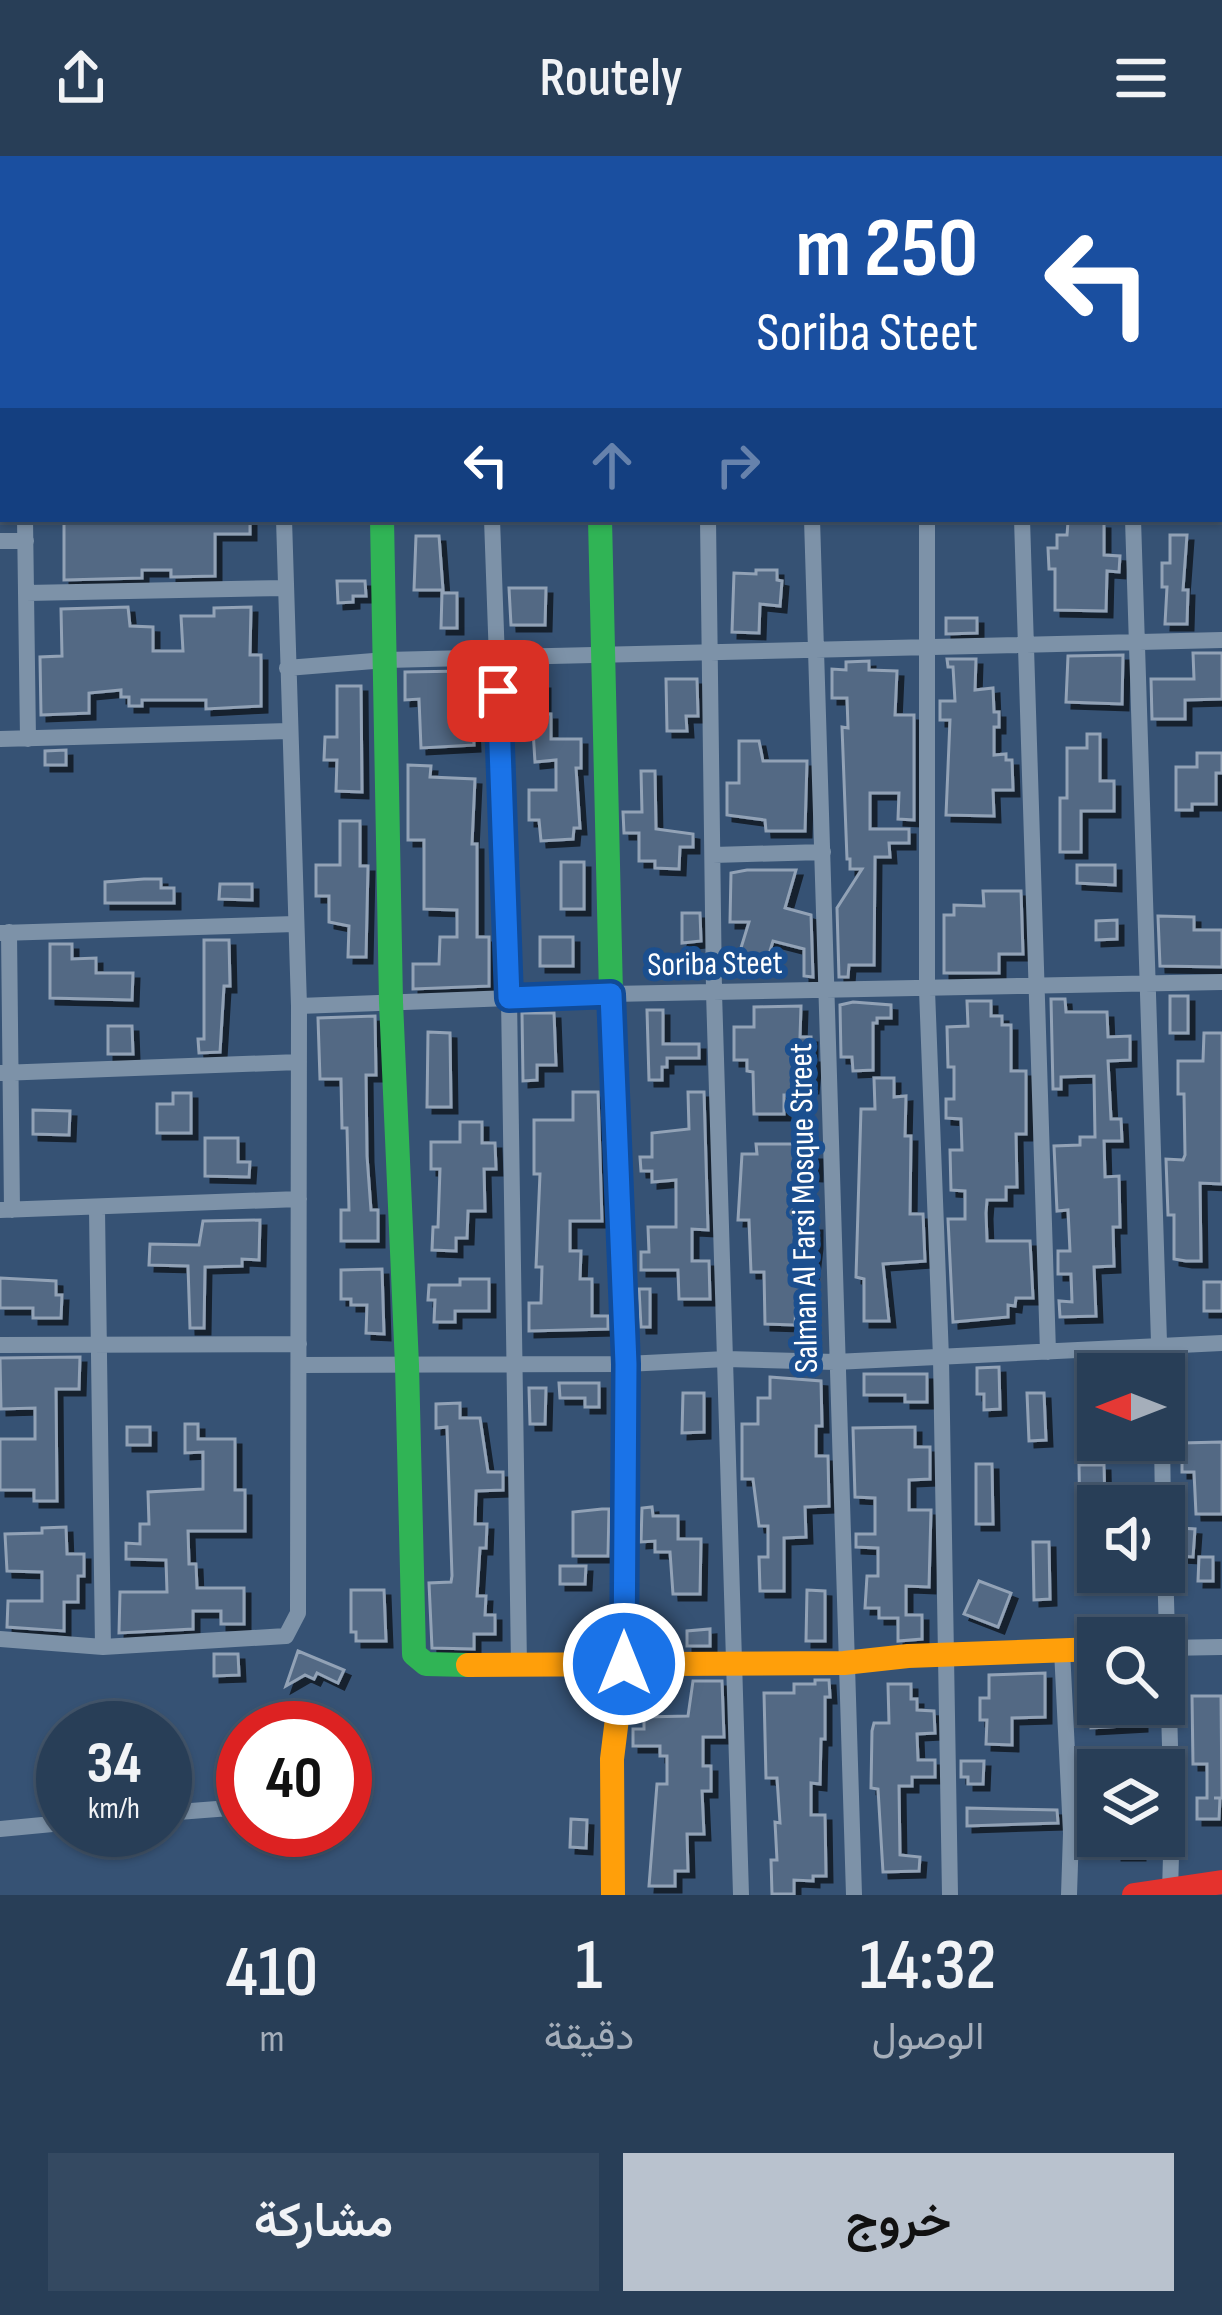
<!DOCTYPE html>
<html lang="ar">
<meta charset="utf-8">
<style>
body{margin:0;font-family:"Sofia Sans Condensed",Vazirmatn,sans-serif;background:#344961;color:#f1f3f6;direction:rtl;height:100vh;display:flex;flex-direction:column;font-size:45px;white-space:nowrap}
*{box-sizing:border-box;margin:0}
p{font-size:39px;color:#a5aeba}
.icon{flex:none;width:66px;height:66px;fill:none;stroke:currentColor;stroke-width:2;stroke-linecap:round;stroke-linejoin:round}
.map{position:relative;height:1739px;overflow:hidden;direction:ltr}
.drawer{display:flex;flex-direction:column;background:#283e57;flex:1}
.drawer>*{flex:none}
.guide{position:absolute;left:0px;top:0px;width:1224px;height:366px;box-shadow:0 3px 9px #0004,0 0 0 3px #44576d;direction:rtl;background:#1a4fa0;color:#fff;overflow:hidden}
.needle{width:78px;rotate:270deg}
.fabs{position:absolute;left:1077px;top:1197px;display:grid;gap:24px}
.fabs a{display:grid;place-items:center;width:108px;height:108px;border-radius:0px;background:#283e57;box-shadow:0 3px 9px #0004,0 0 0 3px #44576d;font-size:60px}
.speed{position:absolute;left:36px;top:1545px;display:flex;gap:24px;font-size:60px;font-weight:700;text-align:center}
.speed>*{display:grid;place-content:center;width:156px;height:156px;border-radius:50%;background:#283e57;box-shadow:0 3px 9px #0004,0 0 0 3px #44576d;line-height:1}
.speed small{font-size:30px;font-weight:400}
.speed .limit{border:18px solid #d22;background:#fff;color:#111}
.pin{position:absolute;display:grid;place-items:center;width:102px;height:102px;color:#fff;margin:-51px;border-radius:24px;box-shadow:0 6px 18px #0006}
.me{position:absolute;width:132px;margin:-66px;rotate:0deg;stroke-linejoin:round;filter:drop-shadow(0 0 9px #0008)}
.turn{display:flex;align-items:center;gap:42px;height:252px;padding:0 48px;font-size:54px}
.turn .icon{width:156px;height:156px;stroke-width:2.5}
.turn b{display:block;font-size:84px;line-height:102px}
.lanes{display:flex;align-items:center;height:114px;padding:0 48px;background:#0003;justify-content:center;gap:60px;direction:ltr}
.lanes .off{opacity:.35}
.eta{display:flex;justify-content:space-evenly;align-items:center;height:204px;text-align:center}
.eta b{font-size:72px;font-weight:600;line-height:84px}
.action{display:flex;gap:24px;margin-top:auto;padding:24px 48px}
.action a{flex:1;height:138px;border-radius:0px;background:#b9c2ce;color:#111;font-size:48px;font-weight:600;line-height:138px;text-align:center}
.action a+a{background:#344961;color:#f1f3f6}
header{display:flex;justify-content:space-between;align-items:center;height:156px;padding:0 48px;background:#283e57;font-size:54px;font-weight:600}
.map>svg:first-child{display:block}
</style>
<header><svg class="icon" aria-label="menu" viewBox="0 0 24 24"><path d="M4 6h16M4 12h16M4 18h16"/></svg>Routely<svg class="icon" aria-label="share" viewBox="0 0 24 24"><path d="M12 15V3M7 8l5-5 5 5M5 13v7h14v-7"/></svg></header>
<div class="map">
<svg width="1222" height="1739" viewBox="0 0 1222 1739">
<defs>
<filter id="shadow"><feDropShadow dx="6" dy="6" stdDeviation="0" flood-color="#0009"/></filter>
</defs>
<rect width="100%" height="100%" fill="#365274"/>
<path fill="#526984" stroke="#92a2b6" stroke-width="3" filter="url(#shadow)" d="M64 363H250V378H215V420L171 421V414H142V422L64 424Z
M1068 366 1104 367V399L1120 400 1119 416 1107 415 1106 455 1055 454V413H1049L1048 392H1057V379H1067Z
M1170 379H1187L1183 434H1188L1187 468H1165L1167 431H1162V407H1170Z
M416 380H439L443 434H414Z
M756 414H777V424L782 425 780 450 760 448 759 477 732 476 734 417 756 418Z
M337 425H365L366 440H353V446L338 447Z
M509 432H546L545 469H511Z
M442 437H457V472H441Z
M128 451 130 470 153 471V495H183L181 460H214V452L251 451 250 499H261V550L206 553V544H142V550H129V541H121V534L89 537V557L41 559 40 501 62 500 61 453Z
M946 462H977V477L946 478Z
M1193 497H1222V543L1185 544V563H1152L1151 523H1194Z
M1123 499 1122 548 1066 546 1068 500Z
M947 503H976L975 534 993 532 994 556H999V571H994V599L1006 598V604H1012L1013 634H993L994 660 946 659 950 564H940V545H955L953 511H948Z
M869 505V514L897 515 895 559H914V664L898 663 899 637H870V673H909V687H889L890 701H875L874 809H849L848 821H839L837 752 862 713H850V703H847L842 571 848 572 847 542H832V513L846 514V506Z
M466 515V541H472L474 589 421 592 419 543 405 544V516Z
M666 523H697L698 560H686L687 575H667Z
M525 527H544V557L524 556Z
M337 530H361L362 636 336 635 337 604H324L325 581H337Z
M532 558H551V583H581V612H576L580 672H574L573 683 541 685 539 664H529V634H556V604L535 606Z
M1087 578H1100V625H1114V655H1081V696H1060V642H1067V592H1087Z
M739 585H759L763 605H807L805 675H766L765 664 727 659V627H739Z
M66 594V609H45V595Z
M1197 597H1222V617H1216V648H1192V654H1176V611H1197Z
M408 609 431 610 430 621 475 623 472 688H477V781H489V830L413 833V808H439L440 781H457V754L424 753V684H408Z
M641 615H655L656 673 693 678V691H680L679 713 655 712V705H639V677H624L623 656H642Z
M340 665H360V710H368L366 801H348L349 770 329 766V740H316V709H340Z
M561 706H584V753H561Z
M1077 709H1115V729L1077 727Z
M747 714H796L785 752 811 759 813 821 804 820V793L773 785 766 808H736L749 766H730L731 717Z
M144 723H161V732H174V747H105V726Z
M220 728H252V744L219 743Z
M983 735H1021L1023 798H999V817H944V759H954V749L984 750Z
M682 757H700L701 785 682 787Z
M1158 760 1194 761V774H1222V811L1160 810Z
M1117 764V783L1096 784V765Z
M540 781H573V810H540Z
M204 784H229L230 830H224L220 896 199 897 198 883H204Z
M50 788H72V803L96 802V817H133L132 844 50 842Z
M1170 840H1188V877H1170Z
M1051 843H1065L1066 856H1107L1108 881 1130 880V904L1108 905 1111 963H1121L1122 985H1104L1105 1021 1119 1020 1120 1071H1113L1114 1110 1094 1111 1096 1160 1060 1161 1059 1145 1072 1146 1071 1118H1058V1095H1070L1068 1054 1057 1055 1054 990 1080 989V981H1095L1094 920 1061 921V933H1053Z
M967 845H991V860H1002V869H1011V915H1026V978H1016L1017 1031H1006V1044H987L986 1057 987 1085H1030L1033 1142H1016L1015 1150 1008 1149V1161L953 1166 948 1063H965V1035L951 1034 950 994H962L961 963 946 962V943H954V911H948L947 871 968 870Z
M853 846 891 849V862H877V867H873V914L853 915 852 901H841L840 849Z
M801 850 800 881H811V901H815L812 931H797V939H784V958H754L753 916 747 915V904H734V871H754V851Z
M647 854H663V888H699V902H667V911H662V924H649Z
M522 857H554L556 909H537V924L523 925Z
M375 860 376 919H366L367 1000 371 1054H378V1085H341V1054H349L347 972H342L341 923H320L318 862Z
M108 870H132L133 898H108Z
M428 876 450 877 451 951H427Z
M1204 877H1222V1028L1200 1027 1201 1105H1186L1174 1103V1059H1168L1166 1003 1183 1004 1185 999 1184 938H1178V905H1203Z
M874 922H894V941L906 940 905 980H911L910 1058H923L925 1105 883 1108 889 1165H864V1123L856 1121 861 953H875Z
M573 936H598L602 1065H570V1095H581L580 1123H592V1160H608V1173L529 1175V1147H541L542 1111H536L540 1018H534V964H573Z
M688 936H704L708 1074 692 1073V1105H709L710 1143H679L678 1114H641V1096H649L648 1071H676V1024L652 1026V1015H641L640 1001H652V977L689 973Z
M173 937H191V977H157V948H173Z
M33 954 70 955 69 979 33 978Z
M460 966H482V987H495L496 1013H484L485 1055H468L467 1082H456V1095L432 1094 433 1071H438L440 1013H431V986H460Z
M205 982H238V1006H250L249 1021 205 1020Z
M756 988H796V998H816V1019L799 1018V1069H816V1087L809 1147H796L795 1169 765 1168 764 1116H751L749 1064H738L742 998H757Z
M260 1064 259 1104 242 1103V1110L205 1111 204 1172H190L188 1110 149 1109 150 1088 199 1089 203 1065Z
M382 1113 384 1178 366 1177 367 1149H351V1143H341V1114Z
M0 1122 56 1125V1139H62L61 1162H33V1152H0Z
M460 1123H489V1155H455V1166H434L435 1144H428L429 1129H460Z
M1204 1126H1222V1155H1204Z
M639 1133H650V1171H641Z
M80 1201 79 1233H56L57 1345H34V1334H0V1283H35V1252L1 1253 0 1202Z
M999 1211 1000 1253 984 1254V1238H977V1212Z
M864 1218H927V1246H905V1239H864Z
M770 1221 821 1225 822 1270H816V1300H828L829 1350 805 1351 806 1381 784 1382V1435H760L759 1401H768V1370H759L753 1323H742V1268H758V1242H770Z
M559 1227H599V1251H585V1242H560Z
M529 1232H546L545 1268H530Z
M683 1237H704V1276L682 1277Z
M1027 1237H1044L1046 1284 1029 1285Z
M460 1247V1262H480L488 1316H503V1334L476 1335 475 1368H487L486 1392H480L477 1440H486L485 1459H495V1478H474V1493L432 1492 429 1427 451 1426 452 1420 447 1271 436 1272V1248Z
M185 1268H198V1283H235V1334H245V1375H188L189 1408H196L197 1432H244V1468H221V1455H193V1473L119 1477 120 1436H167L166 1404 126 1403V1387L140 1388V1368H149L148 1336 203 1333V1296L185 1297Z
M127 1271H150V1289H127Z
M915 1271V1291H930V1323L909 1324V1354H931L929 1431 906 1430V1459H922V1483L898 1485V1462H879V1452H865L867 1420H878V1392L856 1391V1378H875V1342L855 1341 853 1272Z
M1222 1286V1358H1196L1194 1316H1182V1287Z
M976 1308H992L993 1368H976Z
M1079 1309H1104L1105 1350H1098V1368H1080Z
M652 1351 653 1360H678V1383H701L700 1438H673L670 1396H655V1385L641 1386 642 1352Z
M602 1353H609L608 1400H573V1356Z
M66 1371 67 1398H84V1420H78V1446H64V1475L7 1471 8 1445H42V1416L7 1415 5 1378 42 1377V1372Z
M1180 1372 1195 1373 1193 1401 1178 1400Z
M1033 1386H1049L1050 1443 1034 1444Z
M1199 1401H1213V1425H1198Z
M560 1410H586L585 1428H560Z
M979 1425 1011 1437 998 1471 964 1458Z
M351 1434H384L386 1485H356V1476H351Z
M807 1434 825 1435V1485H806Z
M710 1473V1490H687V1475Z
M298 1495 344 1514 338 1527 317 1517 314 1523 305 1519 286 1530Z
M214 1498H238L239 1519 214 1520Z
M1045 1517V1561L1012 1562V1589L986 1588 987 1564H980V1542H989V1519Z
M815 1524H829L830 1541H825V1583H821L820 1628 811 1627V1659H825L826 1720H813V1725L794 1724V1738H772L771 1704H777L775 1666 780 1667 777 1622H766L764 1537H794V1528H815Z
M693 1525H722L724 1581H703V1610H711V1635H702L704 1678H687L688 1715H675V1730H649L657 1628H667V1600H660V1590H633V1573H644V1561L688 1560Z
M888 1528H911V1543H917V1554L934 1555 935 1577 917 1578 918 1604H935V1621H912V1630H899L900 1699 920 1701 919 1715 883 1716 878 1633 871 1632 872 1575 874 1567H889Z
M1192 1540H1221L1222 1642H1214H1220L1219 1663H1197V1642H1207V1608H1193Z
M1091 1548H1141V1569L1091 1572Z
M961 1605H984L983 1628H968V1621H961Z
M1098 1643V1679H1084L1082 1644Z
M967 1652 1057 1654 1058 1667 967 1670Z
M571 1663 587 1664 586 1692 570 1691Z
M1115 1680H1139V1698H1116Z"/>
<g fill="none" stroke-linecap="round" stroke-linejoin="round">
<path stroke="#7d92a8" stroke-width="16" d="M62 0 63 3
M196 0V3
M350 0 351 3
M482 0V3
M802 0V3
M917 0 918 3
M703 3V0
M1221 134H1222
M0 167H3
M25 363 28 583
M492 363 509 842 519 1510
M708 363 714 836 741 1739
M812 363 854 1739
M927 363V834L941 1202 950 1739
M1022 363 1048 1196
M1133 363 1160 1218
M0 385H26
M26 437 286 432
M287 512 386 504 1222 484
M0 583 288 575
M713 699 823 696
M9 776 12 1054
M0 777 295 768
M299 850 611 838 1222 826
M0 917 299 906
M97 1053 103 1491
M0 1054 299 1043
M0 1189 299 1188
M300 1209 626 1208 726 1203 835 1206 1222 1187
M1162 1284 1163 1350
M1164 1370 1172 1663 1170 1736
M0 1483 103 1491 286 1480 298 1457 299 850 284 363
M1164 1492 1222 1491
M1062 1494 1071 1677 1069 1739
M165 1657 243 1651
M0 1673 63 1667"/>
<path stroke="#30b455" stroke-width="24" d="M596 0V3
M382 363 391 846 407 1209 414 1498 426 1508 468 1509
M600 363 611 838 626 1208 622 1522"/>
<path stroke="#ff9f0a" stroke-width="24" d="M468 1509 844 1507 908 1500 1098 1493
M613 1739 612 1603 622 1522"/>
<path stroke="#e5322d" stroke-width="24" d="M1134 1739 1222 1726"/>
</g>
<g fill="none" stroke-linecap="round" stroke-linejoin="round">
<defs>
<path id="route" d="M498 535 509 842 611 838 626 1208 624 1508"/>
</defs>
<use href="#route" stroke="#114b97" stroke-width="30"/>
<use href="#route" stroke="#1a73e8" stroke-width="21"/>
</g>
<g text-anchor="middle" stroke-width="12" stroke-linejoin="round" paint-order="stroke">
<g font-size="33" fill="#fff" stroke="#1b4f8f">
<text transform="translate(715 806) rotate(-1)" y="12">Soriba Steet</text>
<text transform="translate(802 1052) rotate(-91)" y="12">Salman Al Farsi Mosque Street</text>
</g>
</g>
</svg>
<div class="fabs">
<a><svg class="needle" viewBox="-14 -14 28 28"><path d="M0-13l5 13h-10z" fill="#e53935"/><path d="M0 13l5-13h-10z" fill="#a5aeba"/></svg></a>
<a><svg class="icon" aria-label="sound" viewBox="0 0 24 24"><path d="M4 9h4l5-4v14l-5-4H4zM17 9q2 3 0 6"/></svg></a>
<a><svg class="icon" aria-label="search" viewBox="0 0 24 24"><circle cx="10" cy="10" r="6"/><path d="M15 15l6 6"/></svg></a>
<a><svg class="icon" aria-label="layers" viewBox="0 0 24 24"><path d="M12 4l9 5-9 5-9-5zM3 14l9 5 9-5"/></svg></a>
</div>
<div class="speed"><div>34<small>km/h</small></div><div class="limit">40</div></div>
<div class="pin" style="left:498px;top:535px;background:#d93025"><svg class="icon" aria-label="arrive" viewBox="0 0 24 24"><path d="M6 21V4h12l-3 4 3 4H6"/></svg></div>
<svg class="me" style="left:624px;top:1508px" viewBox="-20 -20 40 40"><circle r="17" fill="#1a73e8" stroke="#fff" stroke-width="3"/><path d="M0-11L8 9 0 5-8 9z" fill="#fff"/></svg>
<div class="guide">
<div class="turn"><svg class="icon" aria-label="left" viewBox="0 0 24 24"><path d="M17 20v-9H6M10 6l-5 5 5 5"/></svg><div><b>250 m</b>Soriba Steet</div></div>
<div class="lanes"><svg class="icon" aria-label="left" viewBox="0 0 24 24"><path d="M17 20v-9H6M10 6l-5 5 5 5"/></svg><svg class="icon off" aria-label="ahead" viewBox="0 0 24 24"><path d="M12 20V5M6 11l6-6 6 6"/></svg><svg class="icon off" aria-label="right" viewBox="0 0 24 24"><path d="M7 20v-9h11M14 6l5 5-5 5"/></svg></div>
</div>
</div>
<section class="drawer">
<div class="eta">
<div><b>14:32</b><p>الوصول</p></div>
<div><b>1</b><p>دقيقة</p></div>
<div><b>410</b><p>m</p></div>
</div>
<div class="action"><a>خروج</a><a>مشاركة</a></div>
</section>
